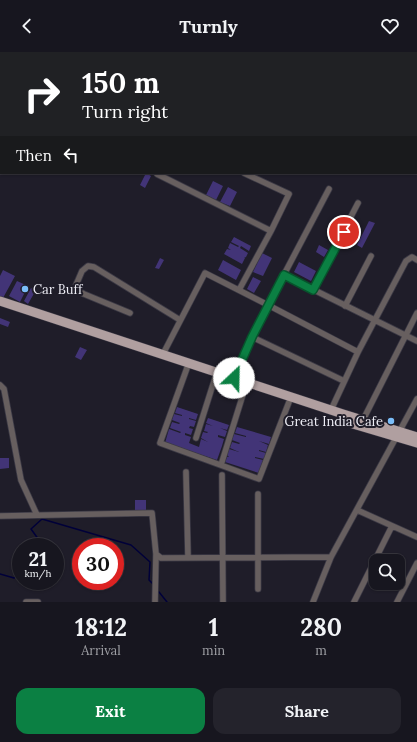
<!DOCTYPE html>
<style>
body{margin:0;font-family:Lora,serif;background:#24232c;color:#f1f3f6;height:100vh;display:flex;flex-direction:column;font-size:15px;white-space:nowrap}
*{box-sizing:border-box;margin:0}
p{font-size:13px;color:#9e9fa4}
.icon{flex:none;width:22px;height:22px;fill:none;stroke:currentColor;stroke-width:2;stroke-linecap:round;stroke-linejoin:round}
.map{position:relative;height:550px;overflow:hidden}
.drawer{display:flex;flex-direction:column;background:#17161f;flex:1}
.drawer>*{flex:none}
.hud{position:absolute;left:0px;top:0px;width:417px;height:122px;box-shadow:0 1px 3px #0004,0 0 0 1px #36353d;background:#202124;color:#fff;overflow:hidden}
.fabs{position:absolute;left:369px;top:502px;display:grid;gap:8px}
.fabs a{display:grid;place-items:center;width:36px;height:36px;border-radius:8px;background:#17161f;box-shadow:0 1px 3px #0004,0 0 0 1px #36353d;font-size:20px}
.speed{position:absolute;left:12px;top:486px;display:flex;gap:8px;font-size:20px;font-weight:700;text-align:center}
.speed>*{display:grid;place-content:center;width:52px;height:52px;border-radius:50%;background:#17161f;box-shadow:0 1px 3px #0004,0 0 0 1px #36353d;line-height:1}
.speed small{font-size:10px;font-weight:400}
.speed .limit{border:6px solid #d22;background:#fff;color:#111}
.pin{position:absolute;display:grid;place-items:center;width:34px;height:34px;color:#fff;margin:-17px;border:2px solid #fff;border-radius:50%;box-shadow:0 1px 4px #0007}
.me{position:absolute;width:44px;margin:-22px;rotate:24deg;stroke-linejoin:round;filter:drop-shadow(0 0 3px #0008)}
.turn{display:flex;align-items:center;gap:14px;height:84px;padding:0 16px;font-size:18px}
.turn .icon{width:52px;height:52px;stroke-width:2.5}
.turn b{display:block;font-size:28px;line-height:34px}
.then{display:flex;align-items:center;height:38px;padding:0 16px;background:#0003;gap:8px;font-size:15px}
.eta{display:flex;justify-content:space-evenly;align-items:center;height:68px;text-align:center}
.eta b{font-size:24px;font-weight:700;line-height:28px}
.primary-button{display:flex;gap:8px;margin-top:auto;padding:8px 16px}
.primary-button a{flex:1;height:46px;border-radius:12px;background:#0b8043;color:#fff;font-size:16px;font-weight:700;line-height:46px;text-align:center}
.primary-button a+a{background:#24232c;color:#f1f3f6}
header{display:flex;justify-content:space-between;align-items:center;height:52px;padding:0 16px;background:#17161f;font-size:18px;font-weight:700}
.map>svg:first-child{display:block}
</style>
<header><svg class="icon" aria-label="back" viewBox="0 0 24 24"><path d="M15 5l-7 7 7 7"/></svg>Turnly<svg class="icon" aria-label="heart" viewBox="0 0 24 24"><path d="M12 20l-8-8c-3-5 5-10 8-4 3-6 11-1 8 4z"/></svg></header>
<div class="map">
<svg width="417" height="550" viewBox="0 0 417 550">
<rect width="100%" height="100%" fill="#1f1d29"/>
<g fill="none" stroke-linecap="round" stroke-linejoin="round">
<path stroke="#000039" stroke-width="1.5" d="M44 495 31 477 42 467 131 493 150 510 149 528 153 532
M0 522 14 526 21 522
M159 540 167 550"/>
</g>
<path fill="#423477" d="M146 121 151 124 145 136 140 133Z
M213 129 223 134 216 148 206 143Z
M228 135 237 140 230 154 220 150Z
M369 169 375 171 362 196 357 193Z
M234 185 251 194 249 199 241 194 240 196 248 201 246 205 244 206H245L242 212 224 202 227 197 231 198 228 196 230 191 238 195 239 194 231 190Z
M319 193 328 198 324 205 316 200Z
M262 201 272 206 263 224 253 220Z
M160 206 164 208 159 217 155 216Z
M223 208 241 218 236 228 218 218Z
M299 210 316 219 311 229 294 220Z
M3 218 15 224 3 246 0 244V224Z
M253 225 261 229 254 241 247 237Z
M17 229 28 234 20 250 9 244Z
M31 236 36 238 28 252 24 249Z
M0 266 10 270 8 275 0 272Z
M80 295 87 298 81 308 75 305Z
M177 355 198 362 196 368 189 366V367L196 369 194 375 190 374 189 376 193 377 191 383 185 381V383L191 385 189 391 199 395 201 387 208 390 201 386 203 380 207 381 208 380 204 379 206 372 213 374 206 371 208 366 229 373 227 378 220 376 227 379 225 385 218 383V385L224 387 222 394 213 391 222 394 217 408 165 391 169 377 180 381 181 380 170 376 172 370 179 372 180 371 172 368 174 362 182 364V363L175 361Z
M237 375 271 385 269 392 259 389 268 393 266 400 259 398V399L266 401 264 407 255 405V406L263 408 259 421 225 410 227 405H229L227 403 229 397 239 400 230 396 232 390 239 392 240 391 232 388 234 382 246 385V384L235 381Z
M0 406H9V416L0 417Z
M135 448H146V458H135Z"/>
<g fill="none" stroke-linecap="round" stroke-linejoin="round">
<defs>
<path id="street" d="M107 0 109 1
M0 56H1
M0 89H1
M244 121 289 142 271 179
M157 122 271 179 239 238
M329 137 268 253 358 300 406 209 412 205 417 208
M284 223 417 289
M313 238 358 151
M345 254 371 204
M130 261 84 242 78 239 76 233 82 219 88 214 94 215 180 268
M252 285 344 329
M163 302 205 221 268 253 234 326
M187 316 160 391 259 427 289 350
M0 333 4 337 21 428 37 463
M331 358 358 300
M363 368 417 261
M196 386 215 326
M221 413 245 336
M186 420 188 505
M222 423 223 550
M357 458 417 485
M0 464 152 461 156 502 161 506 331 505
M258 537V442
M26 550H38
M155 550 156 502
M313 550 331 505 417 347
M354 550 392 474
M397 550 417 511"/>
<path id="secondary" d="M332 0 334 1
M92 1 93 0
M416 47 417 48
M0 101 1 100"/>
<path id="primary" d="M0 249 343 362 417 385
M353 372 417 391"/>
</defs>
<use href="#street" stroke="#3c3a46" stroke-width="7"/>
<use href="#secondary" stroke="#3c3a46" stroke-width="10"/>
<use href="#primary" stroke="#3c3a46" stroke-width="10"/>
<use href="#street" stroke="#675f5f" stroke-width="5.5"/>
<use href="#secondary" stroke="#908384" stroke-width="8"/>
<use href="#primary" stroke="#b09fa0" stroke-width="9"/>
</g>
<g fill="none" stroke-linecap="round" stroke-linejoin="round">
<defs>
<path id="route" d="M234 326 252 285 284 223 313 238 344 180"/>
</defs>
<use href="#route" stroke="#07532c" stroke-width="10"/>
<use href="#route" stroke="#0b8043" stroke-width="7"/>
</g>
<g fill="#7bbef9" stroke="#1f1d29" stroke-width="1.5">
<circle cx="25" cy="237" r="4"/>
<circle cx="391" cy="369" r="4"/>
</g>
<g text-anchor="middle" stroke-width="4" stroke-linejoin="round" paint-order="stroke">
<g font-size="13" fill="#eeeef6" stroke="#1f1d29" text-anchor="start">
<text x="33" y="242">Car Buff</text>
<text x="383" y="374" text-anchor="end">Great India Cafe</text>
</g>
</g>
</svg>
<div class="fabs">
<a><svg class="icon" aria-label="search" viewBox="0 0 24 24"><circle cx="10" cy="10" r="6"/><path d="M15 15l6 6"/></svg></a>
</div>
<div class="speed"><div>21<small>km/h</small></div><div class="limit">30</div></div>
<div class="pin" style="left:344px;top:180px;background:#d93025"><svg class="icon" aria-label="arrive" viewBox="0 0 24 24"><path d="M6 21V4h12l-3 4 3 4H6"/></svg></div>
<svg class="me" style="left:234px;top:326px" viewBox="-20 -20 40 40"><circle r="19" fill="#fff"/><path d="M0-13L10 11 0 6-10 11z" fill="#0b8043"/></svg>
<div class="hud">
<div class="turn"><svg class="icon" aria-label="right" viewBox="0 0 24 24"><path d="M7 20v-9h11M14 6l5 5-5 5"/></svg><div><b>150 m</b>Turn right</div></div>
<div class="then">Then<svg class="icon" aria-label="left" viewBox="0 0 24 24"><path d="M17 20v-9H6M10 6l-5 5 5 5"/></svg></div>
</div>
</div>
<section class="drawer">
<div class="eta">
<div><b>18:12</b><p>Arrival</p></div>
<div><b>1</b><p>min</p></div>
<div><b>280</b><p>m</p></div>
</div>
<div class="primary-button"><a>Exit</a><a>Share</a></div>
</section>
